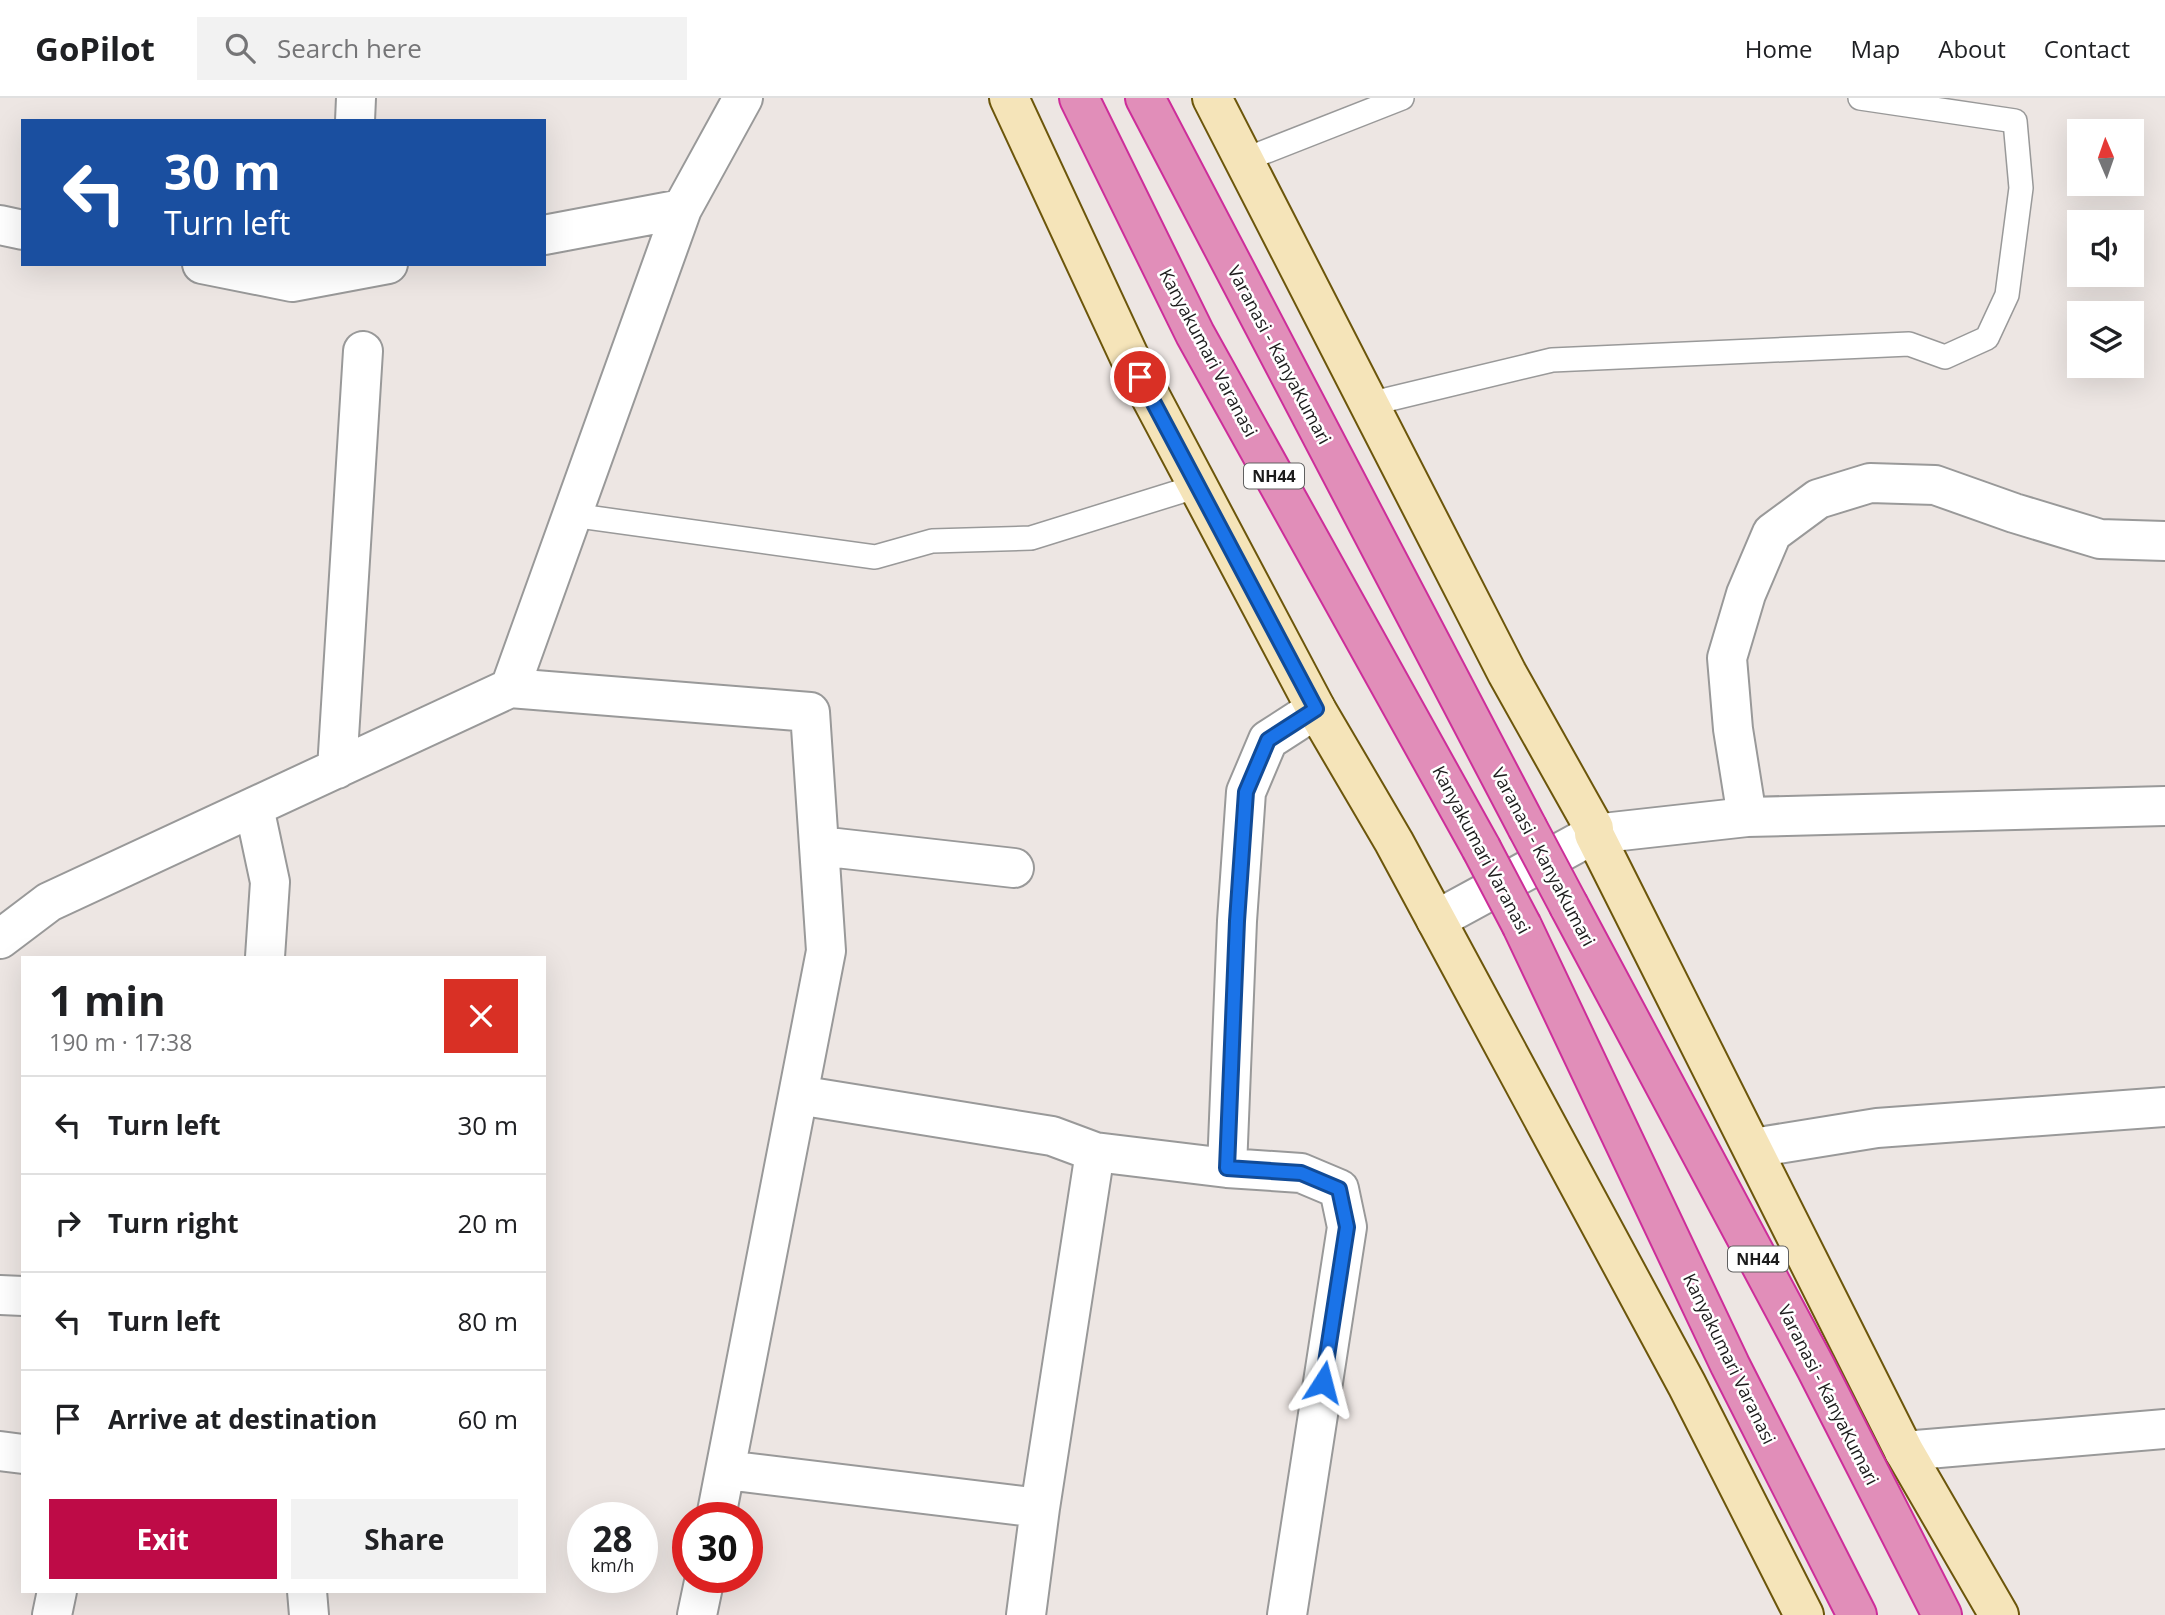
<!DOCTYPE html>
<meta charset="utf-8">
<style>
body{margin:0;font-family:"Open Sans",sans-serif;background:#f2f2f2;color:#202124;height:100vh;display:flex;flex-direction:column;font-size:26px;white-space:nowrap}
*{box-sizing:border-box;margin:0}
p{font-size:23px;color:#757577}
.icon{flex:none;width:38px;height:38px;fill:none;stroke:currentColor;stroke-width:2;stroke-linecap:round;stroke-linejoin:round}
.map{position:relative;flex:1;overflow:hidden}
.sheet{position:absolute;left:21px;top:858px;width:525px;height:637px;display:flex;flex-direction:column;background:#fff;border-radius:0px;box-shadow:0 7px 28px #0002}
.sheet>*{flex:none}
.guide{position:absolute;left:21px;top:21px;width:525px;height:147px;border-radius:0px;box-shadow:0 7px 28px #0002;background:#1a4fa0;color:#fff;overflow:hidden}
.needle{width:46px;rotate:358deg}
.controls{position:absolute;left:2067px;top:21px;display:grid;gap:14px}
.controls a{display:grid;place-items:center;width:77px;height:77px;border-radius:0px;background:#fff;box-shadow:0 7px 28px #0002;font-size:35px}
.speed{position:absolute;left:567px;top:1404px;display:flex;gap:14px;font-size:35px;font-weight:700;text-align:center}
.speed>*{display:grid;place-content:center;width:91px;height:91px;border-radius:50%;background:#fff;box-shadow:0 7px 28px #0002;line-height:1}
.speed small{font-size:18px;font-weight:400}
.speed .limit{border:10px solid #d22;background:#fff;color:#111}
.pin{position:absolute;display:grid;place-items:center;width:60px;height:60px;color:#fff;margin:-30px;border:4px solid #fff;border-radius:50%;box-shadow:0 2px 7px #0007}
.me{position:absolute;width:77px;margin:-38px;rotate:9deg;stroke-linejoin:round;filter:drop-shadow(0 0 5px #0008)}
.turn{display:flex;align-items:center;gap:24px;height:147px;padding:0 28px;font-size:32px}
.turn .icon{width:91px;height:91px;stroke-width:2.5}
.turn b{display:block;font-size:49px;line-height:60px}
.round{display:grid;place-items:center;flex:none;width:74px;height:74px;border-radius:0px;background:#f2f2f2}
.head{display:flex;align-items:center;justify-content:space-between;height:119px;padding:0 28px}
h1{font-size:42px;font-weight:700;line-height:52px}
.action{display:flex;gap:14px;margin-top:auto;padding:14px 28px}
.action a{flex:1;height:80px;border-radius:0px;background:#be0b47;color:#fff;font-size:28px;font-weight:700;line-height:80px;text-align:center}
.action a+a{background:#f2f2f2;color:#202124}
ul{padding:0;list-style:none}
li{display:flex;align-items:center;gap:21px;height:98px;padding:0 28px;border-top:2px solid #e0e0e0}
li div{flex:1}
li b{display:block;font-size:26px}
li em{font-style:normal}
header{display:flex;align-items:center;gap:42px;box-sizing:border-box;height:98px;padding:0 35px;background:#fff;border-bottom:2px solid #e0e0e0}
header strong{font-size:33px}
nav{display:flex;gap:38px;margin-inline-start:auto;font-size:24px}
.search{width:490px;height:63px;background:#f2f2f2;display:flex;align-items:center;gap:18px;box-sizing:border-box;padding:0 24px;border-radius:0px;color:#757577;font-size:26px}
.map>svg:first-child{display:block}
</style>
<header>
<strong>GoPilot</strong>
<div class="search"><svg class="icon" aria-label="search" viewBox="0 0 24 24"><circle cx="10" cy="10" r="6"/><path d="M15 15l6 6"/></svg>Search here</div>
<nav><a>Home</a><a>Map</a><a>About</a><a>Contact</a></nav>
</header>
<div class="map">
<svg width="2165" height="1517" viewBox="0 0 2165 1517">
<rect width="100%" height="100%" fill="#ede6e3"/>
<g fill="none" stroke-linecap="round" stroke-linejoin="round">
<defs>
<path id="lane" d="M1244 62 1402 0
M1369 306 1552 262 1909 246 1945 259 1987 240 2007 197 2021 90 2015 23 1860 0
M572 417 875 459 932 443 1031 440 1198 388"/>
<path id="street" d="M355 23 356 0
M0 127 23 132
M544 137 682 111
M202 166 292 184 388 166
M337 671 363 253
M254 709 270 784 265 859
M1747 719 1733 631 1727 560 1746 496 1772 435 1818 401 1870 385 1935 387 2014 415 2100 441 2165 443
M819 748 1014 770
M1436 822 1594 736 1747 719 2165 708
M0 841 49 804 510 590
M798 997 1052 1038 1095 1054 1227 1070 1237 823 1246 694 1268 642 1316 611
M1753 1050 1877 1030 2165 1009
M1227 1070 1301 1075 1339 1091 1347 1129 1287 1517
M0 1197 23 1198
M0 1353 23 1356
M1904 1353 2165 1331
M726 1372 1040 1410
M716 1419 826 853 810 614 510 590 682 111 743 0
M307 1493 309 1517
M52 1517 57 1493
M697 1517 705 1479
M1026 1517 1040 1410 1095 1054"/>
<path id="secondary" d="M1009 0 1129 258 1316 611 1394 744 1687 1287 1804 1517
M1212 0 1507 575 1594 730V736L1904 1353 1999 1517"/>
<path id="highway" d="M1079 0 1195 236 1481 750
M1145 0 1527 729
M1569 808 1815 1268 1942 1517
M1522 828 1730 1267 1857 1517"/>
</defs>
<use href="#lane" stroke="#999" stroke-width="26"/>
<use href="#street" stroke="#999" stroke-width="42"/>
<use href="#secondary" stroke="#6c560b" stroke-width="42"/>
<use href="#highway" stroke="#cd2e9a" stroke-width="42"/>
<use href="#lane" stroke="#fff" stroke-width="23"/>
<use href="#street" stroke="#fff" stroke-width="38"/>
<use href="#secondary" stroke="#f5e4b9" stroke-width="38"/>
<use href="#highway" stroke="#e18eb9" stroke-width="38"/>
<defs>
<path id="highway-bridge" d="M1527 729 1569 808
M1481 750 1522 828"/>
</defs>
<use href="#highway-bridge" stroke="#cd2e9a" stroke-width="42" stroke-linecap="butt"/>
<use href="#highway-bridge" stroke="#e18eb9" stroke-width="38"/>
</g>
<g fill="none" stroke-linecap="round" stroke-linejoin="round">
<defs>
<path id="route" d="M1140 279 1316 611 1268 642 1246 694 1237 823 1227 1070 1301 1075 1339 1091 1347 1129 1323 1284"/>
</defs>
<use href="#route" stroke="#114b97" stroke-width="18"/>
<use href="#route" stroke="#1a73e8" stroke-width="12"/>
</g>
<g text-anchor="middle" stroke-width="5" stroke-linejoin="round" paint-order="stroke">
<g fill="#fff" stroke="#606060" stroke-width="2">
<rect x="1244" y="365.5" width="60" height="25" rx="5"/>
<rect x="1728" y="1148.5" width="60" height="25" rx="5"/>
</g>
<g font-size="16" font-weight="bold" fill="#1c1c1c">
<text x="1274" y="384">NH44</text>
<text x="1758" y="1167">NH44</text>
</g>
<g font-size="18" fill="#1c1c1c" stroke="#fff">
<text transform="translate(1208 255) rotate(62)" y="6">Kanyakumari Varanasi</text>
<text transform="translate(1279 257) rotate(62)" y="6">Varanasi - KanyaKumari</text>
<text transform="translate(1481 752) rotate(62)" y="6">Kanyakumari Varanasi</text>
<text transform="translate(1543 759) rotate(62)" y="6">Varanasi - KanyaKumari</text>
<text transform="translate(1729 1261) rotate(64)" y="6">Kanyakumari Varanasi</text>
<text transform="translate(1828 1297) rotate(63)" y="6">Varanasi - KanyaKumari</text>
</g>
</g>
</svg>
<div class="controls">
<a><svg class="needle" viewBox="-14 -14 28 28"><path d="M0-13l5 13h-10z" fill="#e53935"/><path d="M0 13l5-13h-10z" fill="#757577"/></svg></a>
<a><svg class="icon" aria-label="sound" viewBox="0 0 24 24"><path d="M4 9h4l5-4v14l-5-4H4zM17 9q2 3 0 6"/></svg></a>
<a><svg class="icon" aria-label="layers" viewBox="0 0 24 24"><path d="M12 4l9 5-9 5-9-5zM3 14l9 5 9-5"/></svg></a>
</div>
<div class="speed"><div>28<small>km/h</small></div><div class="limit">30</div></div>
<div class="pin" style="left:1140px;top:279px;background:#d93025"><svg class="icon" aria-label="arrive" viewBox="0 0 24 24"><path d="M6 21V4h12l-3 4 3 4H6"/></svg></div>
<svg class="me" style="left:1323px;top:1284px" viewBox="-20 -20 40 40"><path d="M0-17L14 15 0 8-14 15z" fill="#1a73e8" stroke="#fff" stroke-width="4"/></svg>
<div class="guide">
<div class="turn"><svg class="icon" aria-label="left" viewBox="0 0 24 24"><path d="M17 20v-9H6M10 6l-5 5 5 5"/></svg><div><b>30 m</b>Turn left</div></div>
</div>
<section class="sheet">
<div class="head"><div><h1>1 min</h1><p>190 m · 17:38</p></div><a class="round" style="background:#d93025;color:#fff"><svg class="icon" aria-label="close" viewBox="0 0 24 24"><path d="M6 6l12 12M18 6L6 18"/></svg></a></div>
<ul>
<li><svg class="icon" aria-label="left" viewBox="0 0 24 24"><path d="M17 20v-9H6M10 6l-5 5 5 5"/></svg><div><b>Turn left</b></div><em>30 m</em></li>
<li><svg class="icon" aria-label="right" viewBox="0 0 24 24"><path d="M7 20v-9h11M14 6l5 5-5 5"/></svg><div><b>Turn right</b></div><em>20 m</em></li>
<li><svg class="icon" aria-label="left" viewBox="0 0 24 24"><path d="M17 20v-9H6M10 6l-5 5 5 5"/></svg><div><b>Turn left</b></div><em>80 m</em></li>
<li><svg class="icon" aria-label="arrive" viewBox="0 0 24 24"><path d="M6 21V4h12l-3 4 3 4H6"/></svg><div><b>Arrive at destination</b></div><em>60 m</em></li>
</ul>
<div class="action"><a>Exit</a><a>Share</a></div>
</section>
</div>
